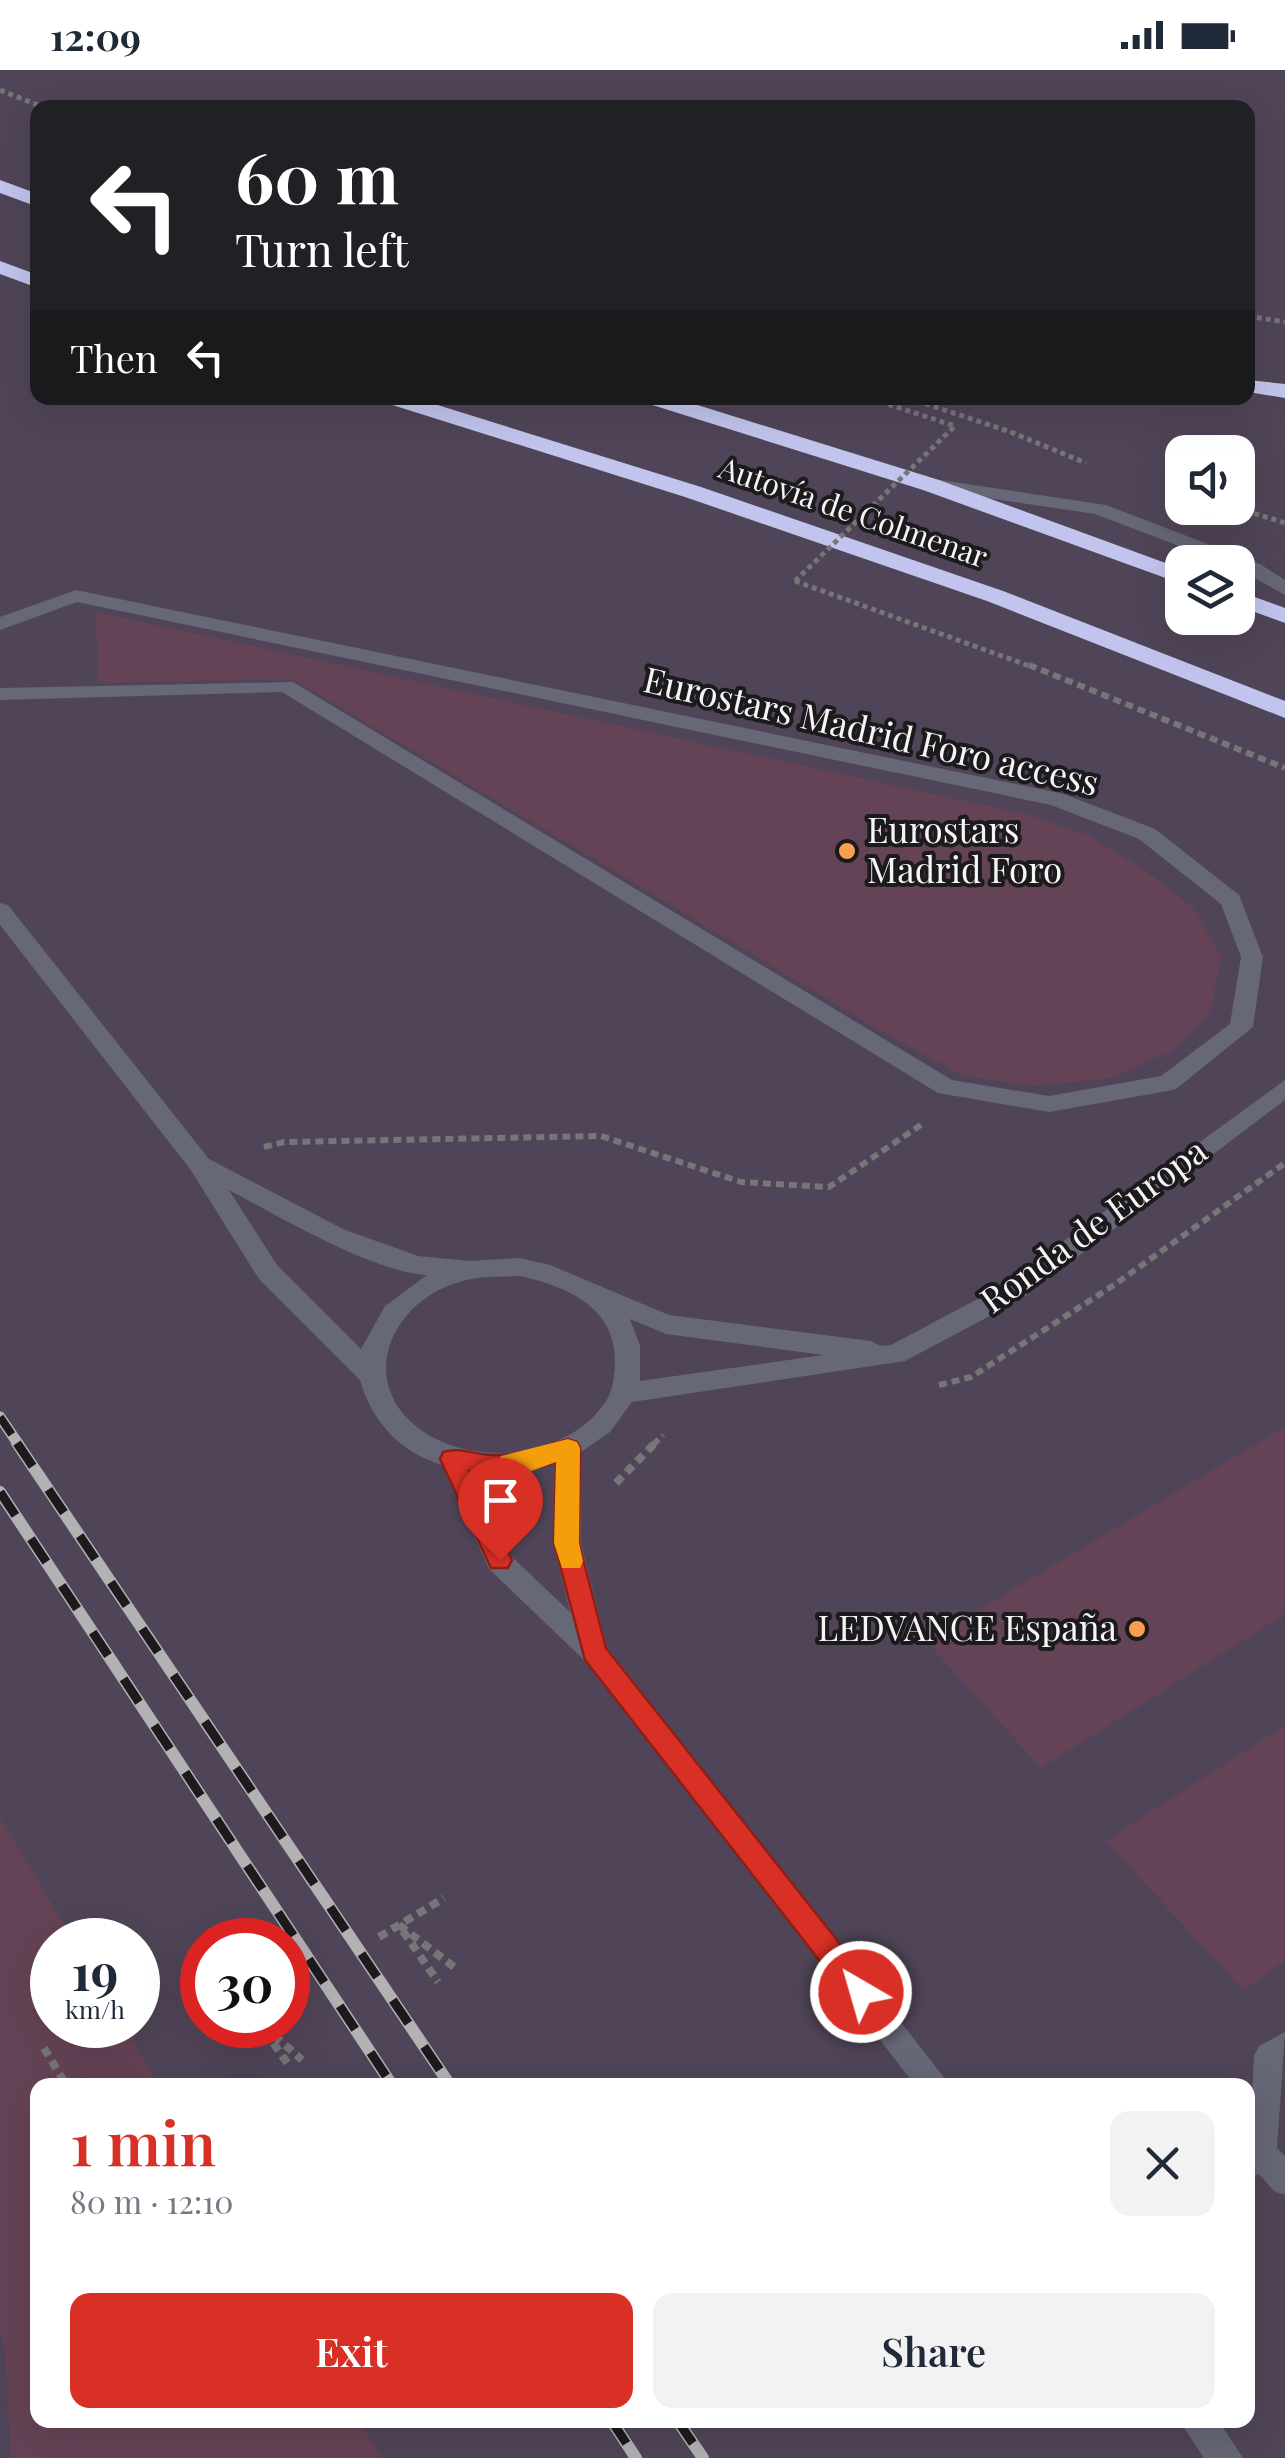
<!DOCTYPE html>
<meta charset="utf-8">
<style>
body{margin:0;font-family:"Playfair Display",serif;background:#f2f2f3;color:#1f2937;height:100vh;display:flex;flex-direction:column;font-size:38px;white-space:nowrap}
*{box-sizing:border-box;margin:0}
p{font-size:32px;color:#747a83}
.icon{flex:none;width:55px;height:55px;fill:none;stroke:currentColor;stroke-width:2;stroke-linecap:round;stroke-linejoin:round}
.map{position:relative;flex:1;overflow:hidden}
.side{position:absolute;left:30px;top:2008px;width:1225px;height:350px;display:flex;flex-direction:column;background:#fff;border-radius:20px;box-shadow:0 10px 40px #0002}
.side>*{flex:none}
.hud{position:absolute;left:30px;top:30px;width:1225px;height:305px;border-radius:20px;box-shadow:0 10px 40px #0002;background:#202124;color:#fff;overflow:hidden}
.tools{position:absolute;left:1165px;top:365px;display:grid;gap:20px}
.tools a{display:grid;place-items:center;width:90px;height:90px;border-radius:20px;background:#fff;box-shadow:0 10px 40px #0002;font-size:50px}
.speed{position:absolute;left:30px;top:1848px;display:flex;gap:20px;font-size:50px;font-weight:700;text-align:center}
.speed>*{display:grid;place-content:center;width:130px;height:130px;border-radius:50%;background:#fff;box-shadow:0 10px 40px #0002;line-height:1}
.speed small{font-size:25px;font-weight:400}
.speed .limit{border:15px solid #d22;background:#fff;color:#111}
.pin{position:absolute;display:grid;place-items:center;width:85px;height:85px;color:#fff;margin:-102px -42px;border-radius:50% 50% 50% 0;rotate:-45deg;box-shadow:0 0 10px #0007}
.pin .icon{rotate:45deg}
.me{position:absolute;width:110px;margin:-55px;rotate:322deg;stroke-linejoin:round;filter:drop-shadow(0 0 8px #0008)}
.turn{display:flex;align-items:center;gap:35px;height:210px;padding:0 40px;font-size:45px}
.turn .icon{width:130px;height:130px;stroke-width:2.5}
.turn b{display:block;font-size:70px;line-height:85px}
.then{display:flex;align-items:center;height:95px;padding:0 40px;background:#0003;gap:20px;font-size:38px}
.round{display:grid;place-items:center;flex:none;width:105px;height:105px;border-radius:20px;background:#f2f2f3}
.headline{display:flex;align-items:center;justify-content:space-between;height:170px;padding:0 40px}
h1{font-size:60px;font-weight:600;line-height:75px;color:#d93025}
.button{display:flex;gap:20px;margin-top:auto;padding:20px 40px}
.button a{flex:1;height:115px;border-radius:20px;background:#d93025;color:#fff;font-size:40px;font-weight:600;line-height:115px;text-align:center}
.button a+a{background:#f2f2f3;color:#1f2937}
.status{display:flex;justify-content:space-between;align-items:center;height:70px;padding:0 50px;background:#fff;direction:ltr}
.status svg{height:28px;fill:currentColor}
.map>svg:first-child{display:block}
</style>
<div class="status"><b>12:09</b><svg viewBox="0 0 49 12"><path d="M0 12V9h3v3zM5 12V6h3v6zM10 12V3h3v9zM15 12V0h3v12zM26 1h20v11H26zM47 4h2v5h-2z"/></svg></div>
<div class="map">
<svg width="1285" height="2388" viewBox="0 0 1285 2388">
<rect width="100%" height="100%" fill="#252426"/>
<path fill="#504558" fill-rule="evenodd" d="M0 0H1285V2388H0ZM38 38H1248V328H38ZM1182 382H1238V438H1182ZM1182 492H1238V548H1182ZM52 1870H138V1955H52ZM202 1870H288V1955H202ZM38 2015H1248V2350H38Z"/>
<path fill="#654356" d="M96 542 1030 745 1087 765 1139 796 1193 837 1221 886 1211 941 1173 980 1113 1008 1032 1016 965 1006 886 964 294 609 98 613Z
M1285 1357V1544L1041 1698 926 1571Z
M1285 1655V1891L1243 1920 1106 1771Z
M0 1747 73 1870H52V1955H124L159 2015H38V2350H359L381 2388H11L5 2279 0 2264Z"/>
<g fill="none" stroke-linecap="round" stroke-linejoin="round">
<path stroke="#767577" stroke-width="5" stroke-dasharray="5 4" stroke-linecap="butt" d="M0 20 45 38
M1248 246 1285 252
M908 328 1008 361 1086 393
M1237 438 1285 453
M795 511 1035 598"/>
<path stroke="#767577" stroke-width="6" stroke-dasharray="8 5" stroke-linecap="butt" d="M1029 595 1285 698
M264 1077 284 1072 601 1066 741 1112 829 1117 924 1053
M939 1315 971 1307 1114 1215 1285 1093
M653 1375 663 1365"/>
<path stroke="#767577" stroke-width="8" stroke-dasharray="9 6" stroke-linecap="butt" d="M616 1413 655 1373
M399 1855 458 1900
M403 1861 438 1912
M379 1867 444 1828
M288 1932 296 1927
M263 1955 302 1990
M265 1961 290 1997
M233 1965 250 1955
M44 1978 66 2015"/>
<path fill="#666777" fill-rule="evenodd" d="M934 409 1106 435 1260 494 1285 510V525L1238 499V492H1221L1095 444 927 419V411Z
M1285 1962 1277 2078 1285 2086V2125L1274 2121 1259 2104 1248 2108 1254 1986 1259 1976Z"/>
<path fill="#666777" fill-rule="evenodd" d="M76 520 1064 724 1155 759 1239 825 1263 887 1253 957 1176 1019 1168 1021 1049 1042 938 1023 282 622 0 630V618L293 612 952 1010 1049 1026 1161 1006 1230 954 1241 887 1221 834 1139 769 1051 735 77 532 0 560V547Z
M0 833 8 835 209 1089 343 1159 418 1186 470 1191 520 1188 550 1195 669 1245 871 1271 881 1276 891 1275 1002 1216 1285 1010V1030L1020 1230 905 1291 632 1332 610 1362 581 1382V1473L607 1577 950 2015H915L584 1590 489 1499 442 1395C400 1382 372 1352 360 1310L259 1209 190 1099 0 855ZM229 1120C278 1146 372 1202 427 1205L385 1236 361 1279 277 1195ZM520 1206C568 1217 617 1237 615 1295 614 1308 613 1320 606 1331 566 1393 460 1399 410 1351 358 1301 398 1229 459 1212 479 1206 500 1207 520 1206ZM630 1249 666 1264 823 1285 640 1311V1276ZM555 1393 553 1473 570 1542 509 1484 471 1402 501 1404Z
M1179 2350H1218L1243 2388H1204Z"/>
<path fill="#c1c5ed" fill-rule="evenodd" d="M0 110 38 124V137L0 123Z
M0 191 38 205V218L0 204Z
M1248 310 1285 314V328L1248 322Z
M383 328H415L701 417 1003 521 1285 631V648L987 531 685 427 386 333Z
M643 328H675L939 410 1182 499V514L923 420 646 333Z
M1238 521 1285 538V553L1238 536Z"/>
<defs>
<path id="rail-far1" d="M0 1347 19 1375"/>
<path id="rail" d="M17 1373 450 2015
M0 1422 392 2015
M611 2350 636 2388
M677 2350 703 2388"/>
</defs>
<use href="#rail-far1" stroke="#b2b1b3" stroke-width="11"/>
<use href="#rail" stroke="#b2b1b3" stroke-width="12"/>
<use href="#rail-far1" stroke="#1c1a1d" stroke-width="8" stroke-dasharray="21" stroke-linecap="butt"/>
<use href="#rail" stroke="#1c1a1d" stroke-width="9" stroke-dasharray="28" stroke-linecap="butt"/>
<path stroke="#767577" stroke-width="5" stroke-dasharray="5 4" stroke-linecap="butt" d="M795 511 955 356 869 328"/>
</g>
<path fill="#d93025" stroke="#8d1f18" stroke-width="2.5" d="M568 1369 577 1372 580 1378 579 1473 606 1578 871 1913 875 1922 871 1931 861 1935 851 1931 585 1590 554 1473 556 1392C527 1402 500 1405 469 1401L512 1490 508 1498H491L440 1389 443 1382C459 1377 474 1384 490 1385 518 1386 542 1377 568 1369Z"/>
<path fill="#f59e0b" d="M568 1369 577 1372 580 1378 579 1473 583 1491 580 1498H562L554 1473 556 1392 531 1401 501 1400 498 1393 501 1386Z"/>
<g fill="#fa9f4f" stroke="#1c1a1d" stroke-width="4">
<circle cx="847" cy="781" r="10"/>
<circle cx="1137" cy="1559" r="10"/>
</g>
<g text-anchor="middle" stroke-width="8" stroke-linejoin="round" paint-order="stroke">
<g font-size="30" fill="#f5f4f6" stroke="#1c1a1d">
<text transform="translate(853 443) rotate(19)" y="10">Autovía de Colmenar</text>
</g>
<g font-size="35" fill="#f5f4f6" stroke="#1c1a1d">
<text transform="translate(871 662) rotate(13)" y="12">Eurostars Madrid Foro access</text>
<text transform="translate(1094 1156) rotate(-36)" y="12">Ronda de Europa</text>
</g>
<g font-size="35" fill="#f5f4f6" stroke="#1c1a1d" text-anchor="start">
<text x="867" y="773">Eurostars<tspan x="867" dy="40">Madrid Foro</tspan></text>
<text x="1117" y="1571" text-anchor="end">LEDVANCE España</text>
</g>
</g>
</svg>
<div class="tools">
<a><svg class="icon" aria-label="sound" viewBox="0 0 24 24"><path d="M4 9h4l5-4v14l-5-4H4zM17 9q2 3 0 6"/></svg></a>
<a><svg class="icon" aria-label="layers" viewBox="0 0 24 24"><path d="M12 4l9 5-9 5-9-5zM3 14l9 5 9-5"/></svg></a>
</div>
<div class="speed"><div>19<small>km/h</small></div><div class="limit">30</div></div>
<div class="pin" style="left:500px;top:1490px;background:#d93025"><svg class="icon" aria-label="arrive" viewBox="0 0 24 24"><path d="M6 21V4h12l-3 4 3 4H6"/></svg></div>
<svg class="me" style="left:861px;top:1922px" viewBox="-20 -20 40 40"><circle r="17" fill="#d93025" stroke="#fff" stroke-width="3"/><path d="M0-11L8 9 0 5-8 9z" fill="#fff"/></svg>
<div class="hud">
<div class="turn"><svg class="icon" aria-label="left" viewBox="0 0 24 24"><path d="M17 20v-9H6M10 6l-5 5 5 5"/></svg><div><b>60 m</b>Turn left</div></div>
<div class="then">Then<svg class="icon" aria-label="left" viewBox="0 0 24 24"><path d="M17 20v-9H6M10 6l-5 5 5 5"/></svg></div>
</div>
<section class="side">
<div class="headline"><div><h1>1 min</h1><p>80 m · 12:10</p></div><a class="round"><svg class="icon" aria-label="close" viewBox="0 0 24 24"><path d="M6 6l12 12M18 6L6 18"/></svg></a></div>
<div class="button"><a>Exit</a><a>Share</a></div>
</section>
</div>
